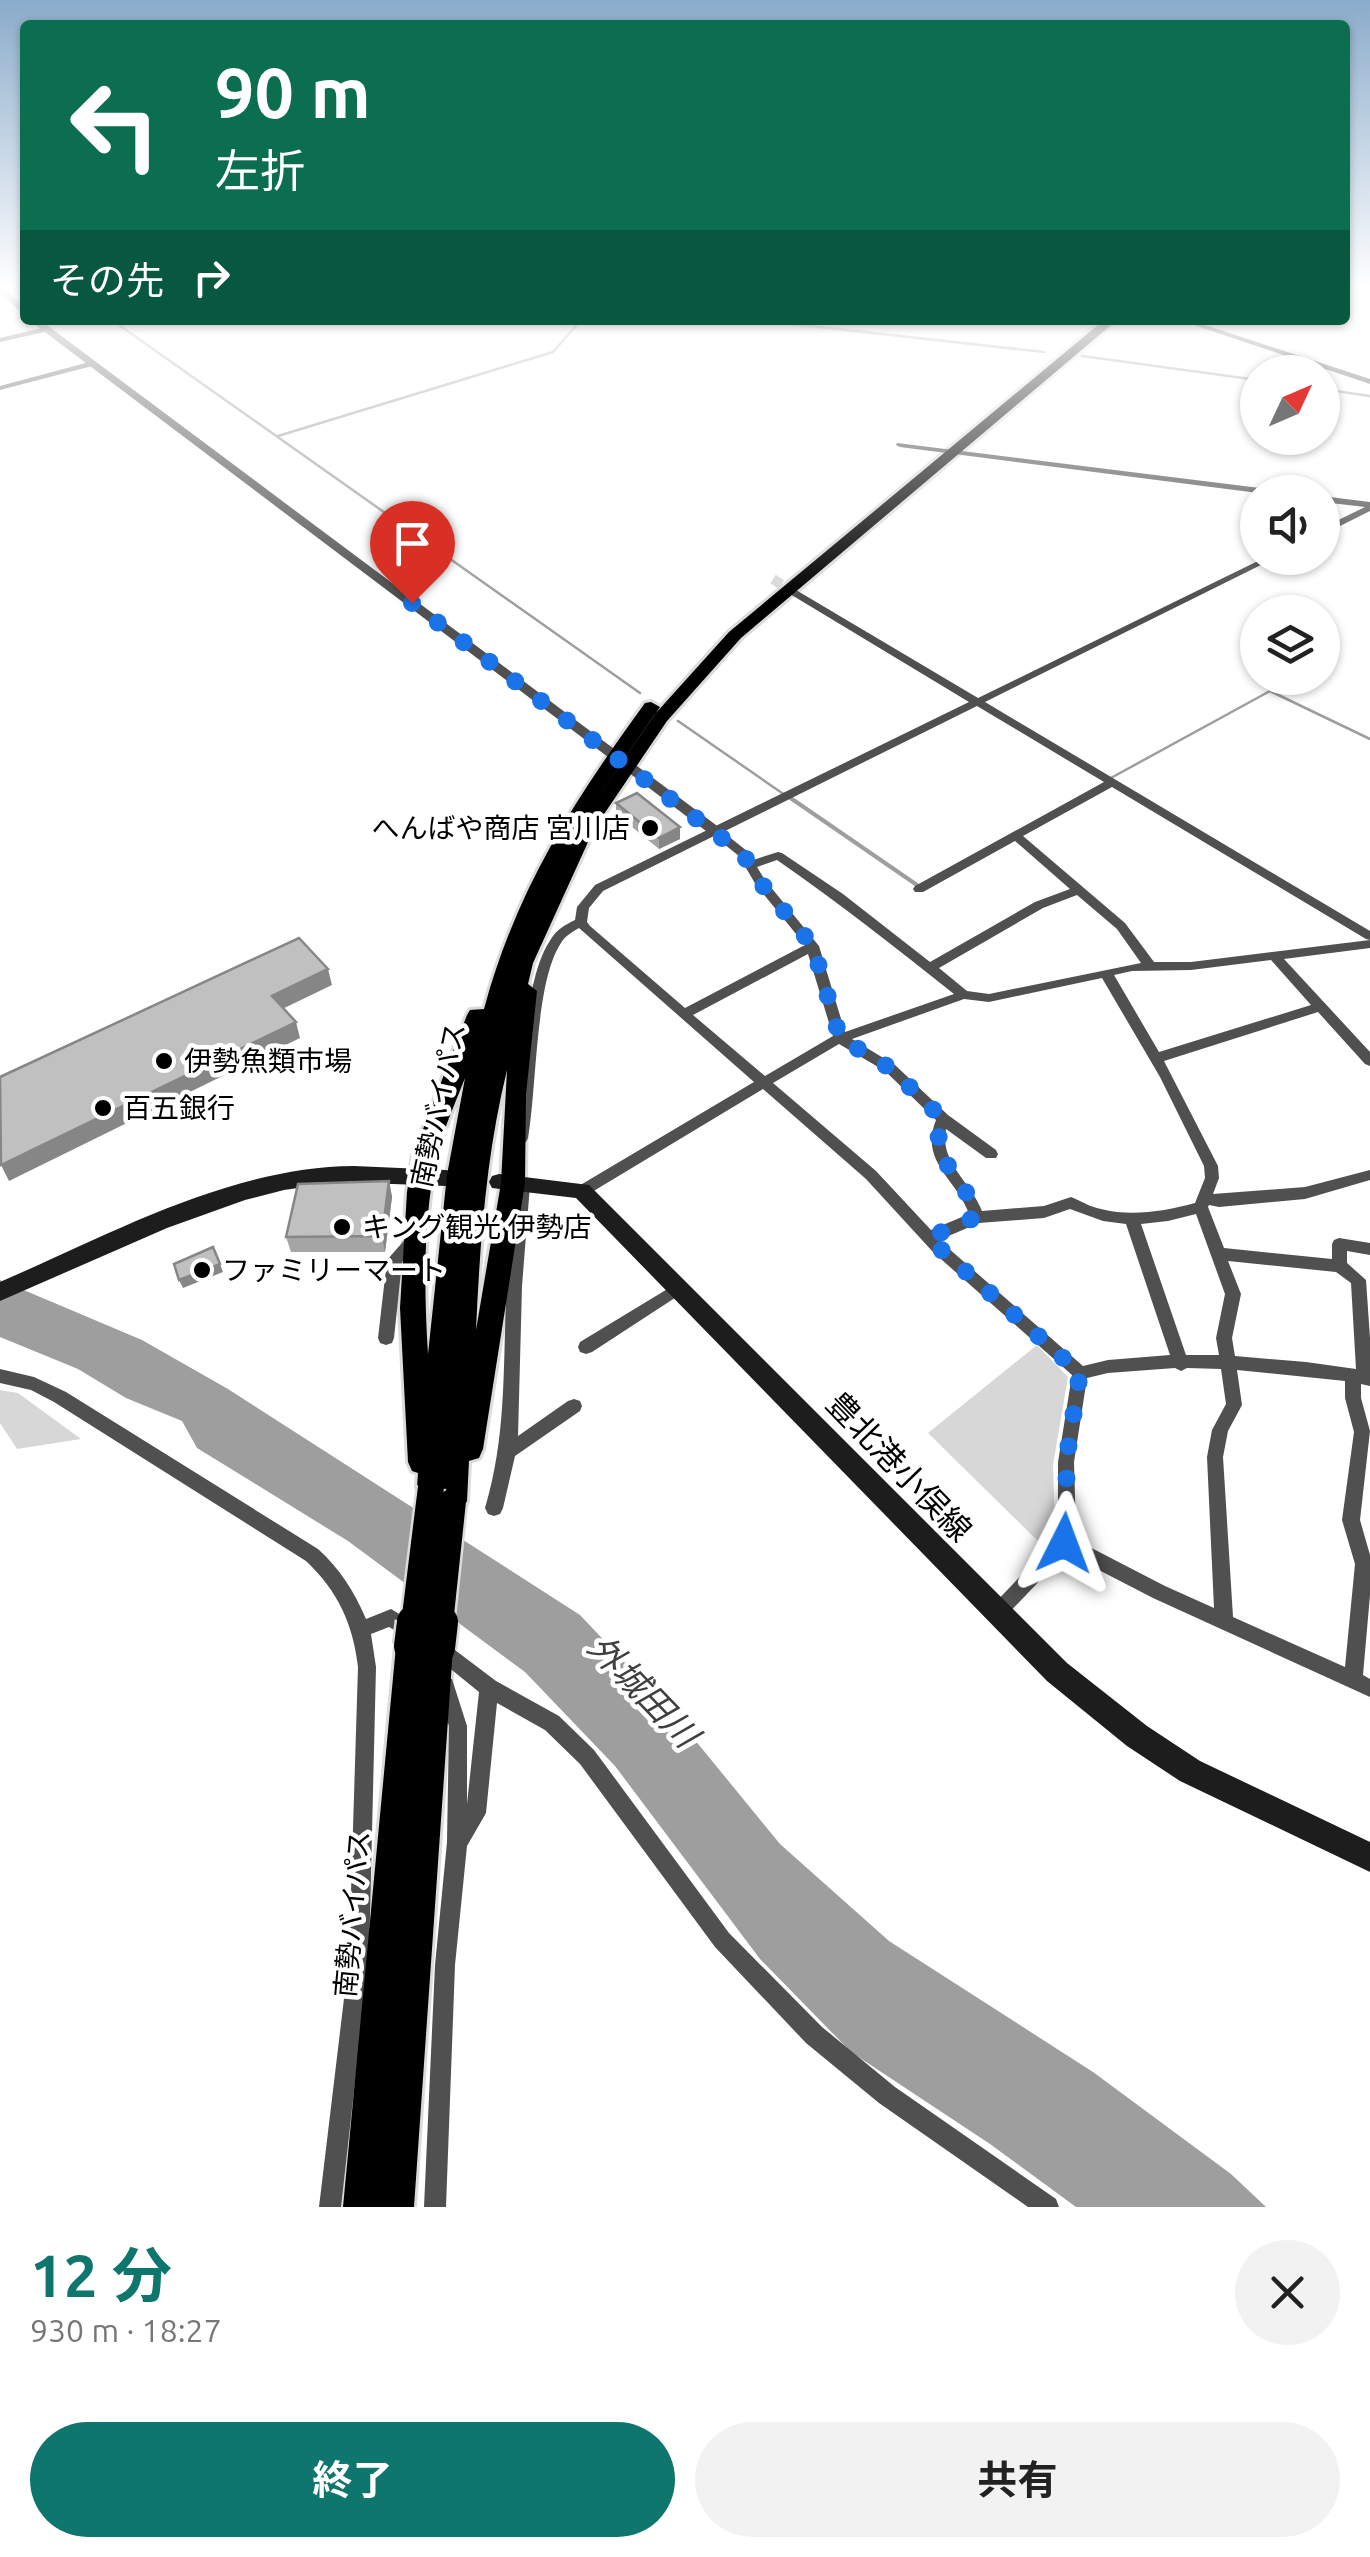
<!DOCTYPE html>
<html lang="ja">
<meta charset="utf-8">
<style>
body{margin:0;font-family:Ubuntu,"Noto Sans JP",sans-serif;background:#f2f2f2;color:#222;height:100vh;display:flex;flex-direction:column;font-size:38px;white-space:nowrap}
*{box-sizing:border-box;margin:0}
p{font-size:32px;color:#767676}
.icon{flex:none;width:55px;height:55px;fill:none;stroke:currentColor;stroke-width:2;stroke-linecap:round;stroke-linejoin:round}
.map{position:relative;height:2207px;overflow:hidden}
.drawer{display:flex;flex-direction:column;background:#fff;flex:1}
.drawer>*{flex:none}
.top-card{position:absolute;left:20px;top:20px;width:1330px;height:305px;border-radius:10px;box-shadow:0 2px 8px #0004;background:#0b6e4f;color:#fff;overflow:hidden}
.needle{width:65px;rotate:46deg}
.tools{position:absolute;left:1240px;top:355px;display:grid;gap:20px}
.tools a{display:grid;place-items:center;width:100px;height:100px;border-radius:50%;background:#fff;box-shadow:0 2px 8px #0004;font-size:50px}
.pin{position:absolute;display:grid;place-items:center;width:85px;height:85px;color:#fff;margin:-102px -42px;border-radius:50% 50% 50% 0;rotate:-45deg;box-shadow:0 0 10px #0007}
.pin .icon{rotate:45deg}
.me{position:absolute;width:110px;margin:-55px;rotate:3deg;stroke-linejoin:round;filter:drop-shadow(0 0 8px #0008)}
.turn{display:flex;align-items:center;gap:35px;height:210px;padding:0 30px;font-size:45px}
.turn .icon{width:130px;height:130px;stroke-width:2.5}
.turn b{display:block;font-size:70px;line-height:85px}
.then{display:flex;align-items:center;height:95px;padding:0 30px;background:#0003;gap:20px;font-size:38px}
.round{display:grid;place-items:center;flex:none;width:105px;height:105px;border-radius:52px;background:#f2f2f2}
.overview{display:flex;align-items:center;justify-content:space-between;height:170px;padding:0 30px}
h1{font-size:60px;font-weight:700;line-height:75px;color:#0f766e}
.button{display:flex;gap:20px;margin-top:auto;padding:20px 30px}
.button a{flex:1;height:115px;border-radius:60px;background:#0f766e;color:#fff;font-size:40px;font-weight:700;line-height:115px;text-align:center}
.button a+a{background:#f2f2f2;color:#222}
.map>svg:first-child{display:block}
</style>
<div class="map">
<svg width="1370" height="2207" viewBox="0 0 1370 2207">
<rect width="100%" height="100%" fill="#fff"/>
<path fill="#d7d7d7" d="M1037 1345 1068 1377 1053 1465 1055 1527 1046 1549 928 1433Z
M0 1390 18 1393 81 1439 17 1449 0 1423Z"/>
<path fill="#9e9e9e" d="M0 1280 142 1340 228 1389 580 1615 672 1712 780 1844 889 1941 1093 2072 1231 2174 1266 2207H1076L990 2144 851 2052 760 1959 615 1766 525 1672 348 1541 197 1448 182 1421 126 1398 78 1369 0 1337Z"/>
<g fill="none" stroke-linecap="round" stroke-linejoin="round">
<path stroke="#9e9e9e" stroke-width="2.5" d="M112 320 640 693
M755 320 1044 352
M1082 356 1258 380
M1322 389 1370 396
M278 436 553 352 581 320
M678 721 795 802
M1109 779 1270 691 1370 739"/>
<path stroke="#9e9e9e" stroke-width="4" d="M792 799 917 885"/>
<path stroke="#d9d9d9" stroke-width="10" stroke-dasharray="10 5" stroke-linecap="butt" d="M773 579 793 592"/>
<defs>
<path id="trunk" d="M1104 320H1117L741 638 667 721 594 829 533 963 528 984 537 991 526 1094 525 1183 483 1449 479 1458 469 1461 467 1501 463 1510 453 1514 443 1510 439 1496 431 1499 421 1496 417 1487 418 1473 412 1471 408 1462 400 1308 407 1192 413 1155 467 1015 470 1010 484 1009C516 890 573 802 645 703L651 702 660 707 589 810 655 714 729 632ZM507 1070 501 1183 476 1330C480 1243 486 1155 507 1070ZM465 1078 447 1175 428 1354C424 1290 423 1223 436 1159 442 1132 455 1104 465 1078Z
M411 1631 422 1636 425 1644 427 1638 438 1633 449 1638 453 1648 414 2207H343L396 1646 400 1636Z"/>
</defs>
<use href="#trunk" stroke="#dbdbdb" stroke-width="6"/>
<path fill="#505050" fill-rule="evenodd" d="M1179 320H1190L1370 379V384Z
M46 327 50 329 49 331 0 342V338Z
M93 361 97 363 96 365 0 390V386Z
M897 443 1268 489 1272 492 1258 493 900 447 896 445Z
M1322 496 1370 502V511L1322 535V528L1365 507 1322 502Z
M1264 558H1275L985 702 1370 931V948L1284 959 1370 1052V1066L1365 1064 1318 1012 1164 1061 1218 1166 1219 1178 1213 1194 1305 1187 1370 1170V1180L1305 1199 1219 1207 1209 1205 1208 1207 1224 1248 1332 1259V1244L1334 1240 1339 1238 1370 1243V1255L1347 1251V1263L1366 1280 1370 1338V1386L1361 1384V1398L1370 1431 1360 1520 1370 1555V1595L1363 1675 1370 1679V1697L1153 1598 1066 1553 1003 1619 997 1622 991 1619 988 1613 991 1607 1056 1539 1058 1531V1462L1072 1375 933 1252 866 1179 763 1089 587 1195H577L575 1191 577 1187 754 1082 579 928C572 932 565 936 561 943 535 982 537 1087 528 1138L526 1142H516L514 1138C525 1083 521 983 551 939 557 929 565 925 575 920L577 907 595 885 969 702 790 594V590H796L978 698ZM977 706 1104 782 915 886 913 889 915 892H923L1015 841 1070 889 1035 902 930 962 843 894 782 853 778 852 753 860 747 851 723 832ZM1112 787 1366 939 1370 940 1191 962H1154L1125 923 1023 836ZM714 836 739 856 756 885 805 945 685 1008 590 926 587 922 589 908 603 891ZM777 860C838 902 896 948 954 994L845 1032 819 946 765 880 757 867ZM1077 895 1117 929 1141 963 989 994 967 991 939 968 1043 908ZM808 954 833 1036 765 1076 693 1015ZM1271 960 1311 1005 1159 1052 1114 975 1132 971 1191 970ZM1102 978 1160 1077 1204 1166 1205 1178 1195 1203C1165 1211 1132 1217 1101 1209 1090 1207 1081 1201 1071 1197L1044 1206 982 1211C971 1182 939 1162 946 1129L986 1158H996L998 1154 996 1150 948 1115 895 1065 852 1039 964 999 989 1002ZM839 1044 885 1071 936 1120C919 1162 957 1179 969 1214L931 1230 876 1171 773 1083ZM1070 1209 1103 1221 1126 1224 1170 1355 1108 1360 1083 1366 939 1240 979 1223 1044 1218ZM1196 1214 1225 1294 1216 1338 1219 1355H1186L1141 1224 1168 1221ZM1228 1261 1336 1272 1351 1283 1356 1369 1306 1362 1235 1356 1232 1338 1241 1294ZM1175 1368 1181 1371 1187 1368 1221 1369 1226 1404 1212 1430 1207 1457 1214 1608 1165 1586 1074 1539 1076 1531 1074 1462 1087 1378 1108 1373ZM1237 1370 1345 1381V1398L1354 1432 1342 1520 1355 1564 1345 1667 1233 1617 1223 1457 1228 1431 1242 1405Z
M523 1179 528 1181 530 1185 522 1286 518 1436 568 1401 574 1399 580 1401 582 1406 580 1411 515 1456 503 1508 500 1514 494 1516 488 1514 485 1508C506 1438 503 1373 506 1301 508 1262 513 1224 516 1185L518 1181Z
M413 1234 418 1236 420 1240 402 1262 394 1338 392 1343 386 1345 380 1343 378 1338 387 1260 408 1236Z
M679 1282 684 1284 687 1288 684 1292 592 1352 586 1354 580 1352 578 1347 580 1342Z
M0 1369 34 1377 66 1392 318 1549C340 1569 354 1591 366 1619L391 1609 416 1624 419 1630 416 1636 410 1639 389 1627 371 1634 376 1667 369 1957 341 2207H319L349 1957 358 1667C353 1624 338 1591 306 1561L54 1402 31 1390 0 1383Z
M437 1638 443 1641 496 1681 559 1716 594 1750 729 1933 822 2027 895 2087 1056 2199 1059 2207H1028L879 2103 806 2043 715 1947 580 1764 545 1730 497 1703 486 1813 467 1846 455 1965 446 2207H424L435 1965 447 1842 449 1726 436 1686 438 1679 445 1677 452 1679 467 1726V1804L479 1692 431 1653 428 1647 431 1641Z"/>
<path fill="#505050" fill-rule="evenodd" d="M0 289H6L25 308V316L0 293Z
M29 320H40L720 828V834H710Z"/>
<path fill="#1d1d1d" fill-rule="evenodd" d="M354 1166 446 1170 453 1172 456 1178 453 1184 446 1186 339 1182 284 1190 245 1200 167 1228 0 1301V1282C111 1234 230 1167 354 1166Z
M499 1174 589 1185 1067 1663 1147 1726 1200 1761 1370 1842V1872L1180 1781 1127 1746 1047 1681 576 1198 492 1188 489 1182 492 1176Z"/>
<use href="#trunk" fill="#000" fill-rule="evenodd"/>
<defs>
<path id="trunk-bridge-far1" d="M414 1624 431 1487
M440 1624 453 1501"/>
<path id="trunk-bridge" d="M411 1646 414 1622
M438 1648 441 1622"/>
</defs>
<use href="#trunk-bridge-far1" stroke="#dbdbdb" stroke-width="31" stroke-linecap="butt"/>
<use href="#trunk-bridge" stroke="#dbdbdb" stroke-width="39" stroke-linecap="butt"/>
<use href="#trunk-bridge-far1" stroke="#000" stroke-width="26"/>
<use href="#trunk-bridge" stroke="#000" stroke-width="34"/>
</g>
<path fill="#a5a5a5" d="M616 803 680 839 659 849 616 814Z
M389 1181 392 1197 385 1252H291L286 1237Z"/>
<path fill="#868686" d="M680 827V839L659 849V838Z
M328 969 332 985 276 1012 272 996Z
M296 1022 300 1038 9 1181 1 1165Z
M389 1181 392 1197 385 1252 382 1236Z
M220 1264 223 1272 183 1288 179 1280Z"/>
<path fill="#c0c0c0" stroke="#868686" stroke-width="2.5" d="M637 793 680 827 659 838 616 803Z
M299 938 328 969 272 996 296 1022 1 1165 0 1077Z
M389 1181 382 1236 286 1237 298 1184Z
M213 1247 220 1264 179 1280 174 1264Z"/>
<linearGradient id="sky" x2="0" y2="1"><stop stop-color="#8aabca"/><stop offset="0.48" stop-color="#fff"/><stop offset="1" stop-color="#fff" stop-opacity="0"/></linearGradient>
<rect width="1370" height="598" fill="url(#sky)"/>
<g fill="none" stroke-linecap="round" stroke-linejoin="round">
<path stroke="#1a73e8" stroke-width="18" stroke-dasharray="0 32.4" d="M412 603 743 854 760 882 813 946 840 1038 890 1068 943 1119 936 1148 966 1192 976 1217 928 1238 1080 1373 1066 1462 1068 1531 1064 1543"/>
</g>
<g fill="#000" stroke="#fff" stroke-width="4">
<circle cx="650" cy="828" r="10"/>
<circle cx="164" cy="1061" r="10"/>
<circle cx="103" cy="1108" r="10"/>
<circle cx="342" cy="1227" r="10"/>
<circle cx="202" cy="1270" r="10"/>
</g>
<g text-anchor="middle" stroke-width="9" stroke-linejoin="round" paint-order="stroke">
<g font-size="28" fill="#000" stroke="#fff" text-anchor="start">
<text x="630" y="838" text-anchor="end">へんばや商店 宮川店</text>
<text x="184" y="1071">伊勢魚類市場</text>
<text x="123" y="1118">百五銀行</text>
<text x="362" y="1237">キング観光 伊勢店</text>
<text x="222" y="1280">ファミリーマート</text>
</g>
<g font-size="28" fill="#000" stroke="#fff">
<text transform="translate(438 1105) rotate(-78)" y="10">南勢バイパス</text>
<text transform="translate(352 1914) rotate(-85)" y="10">南勢バイパス</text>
</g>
<g font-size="32" fill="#000" stroke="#fff">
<text transform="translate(899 1467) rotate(46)" y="11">豊北港小俣線</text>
</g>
<g font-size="35" font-style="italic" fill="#3f3f3f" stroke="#fff">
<text transform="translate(643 1691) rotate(46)" y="12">外城田川</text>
</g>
</g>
</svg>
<div class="tools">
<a><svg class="needle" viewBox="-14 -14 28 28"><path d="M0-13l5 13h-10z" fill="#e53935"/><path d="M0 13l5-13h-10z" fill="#767676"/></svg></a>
<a><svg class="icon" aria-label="sound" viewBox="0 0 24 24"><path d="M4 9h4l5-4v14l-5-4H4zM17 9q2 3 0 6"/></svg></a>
<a><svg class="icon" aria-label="layers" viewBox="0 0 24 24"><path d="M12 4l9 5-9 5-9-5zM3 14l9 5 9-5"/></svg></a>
</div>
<div class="pin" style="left:412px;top:603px;background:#d93025"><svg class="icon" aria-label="arrive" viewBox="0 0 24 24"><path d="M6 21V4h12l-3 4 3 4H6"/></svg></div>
<svg class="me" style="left:1064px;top:1543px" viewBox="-20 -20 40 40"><path d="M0-17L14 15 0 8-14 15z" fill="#1a73e8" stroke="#fff" stroke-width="4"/></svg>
<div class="top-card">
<div class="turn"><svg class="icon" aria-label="left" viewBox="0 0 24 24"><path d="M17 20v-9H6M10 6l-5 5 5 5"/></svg><div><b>90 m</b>左折</div></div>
<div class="then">その先<svg class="icon" aria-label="right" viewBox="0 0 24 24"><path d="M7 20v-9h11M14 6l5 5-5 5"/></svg></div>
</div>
</div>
<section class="drawer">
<div class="overview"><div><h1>12 分</h1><p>930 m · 18:27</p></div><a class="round"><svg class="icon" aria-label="close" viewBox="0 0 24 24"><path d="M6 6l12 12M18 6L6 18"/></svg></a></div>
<div class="button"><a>終了</a><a>共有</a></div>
</section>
